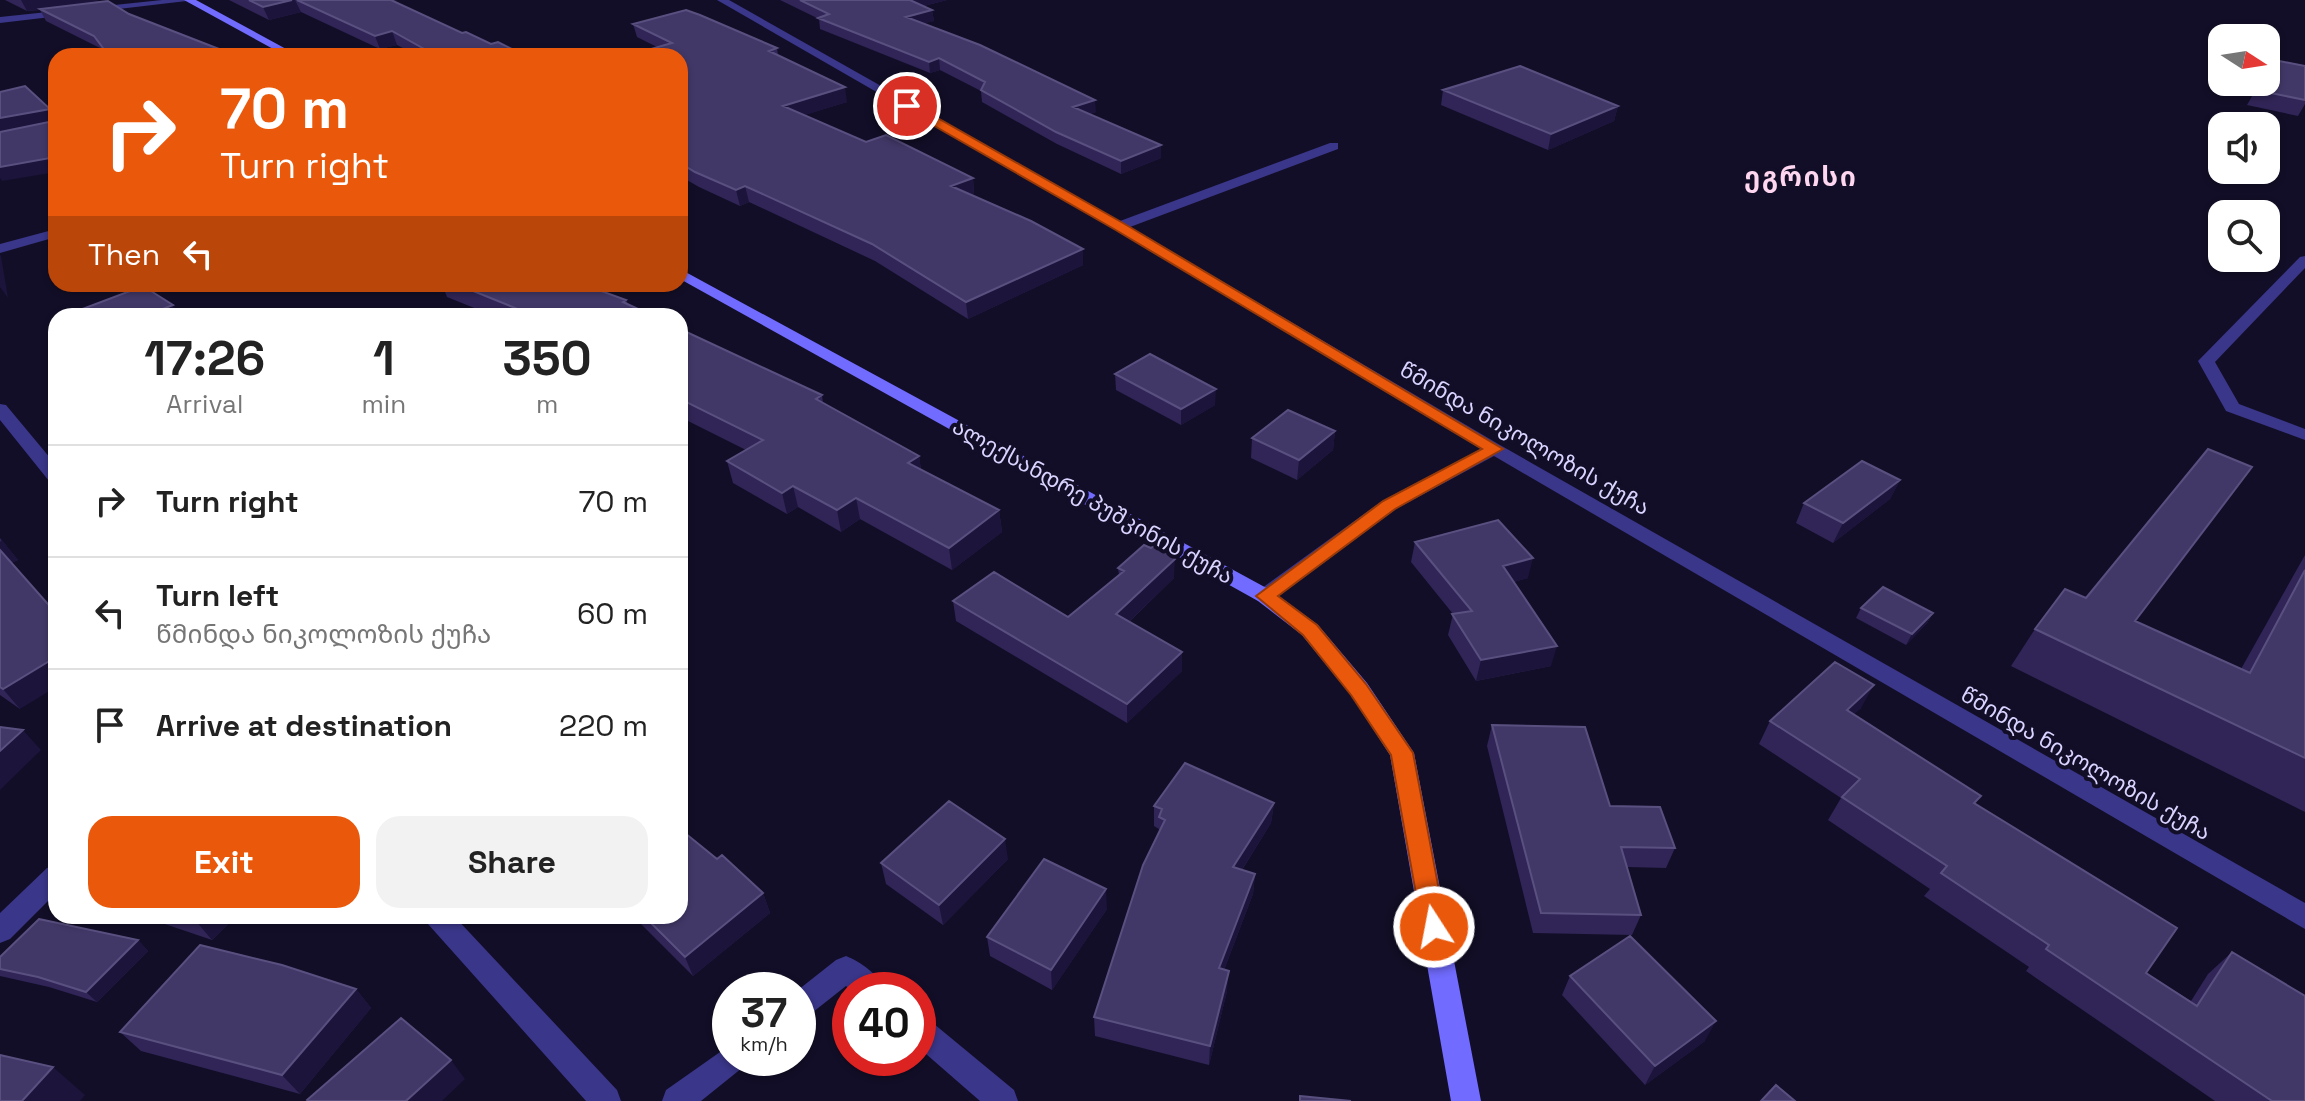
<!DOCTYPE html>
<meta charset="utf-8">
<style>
body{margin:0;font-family:"Space Grotesk","Noto Sans Georgian",sans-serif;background:#f2f2f2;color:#222;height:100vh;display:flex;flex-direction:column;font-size:30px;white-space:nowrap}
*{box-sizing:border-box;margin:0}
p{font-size:26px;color:#767676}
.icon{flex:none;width:44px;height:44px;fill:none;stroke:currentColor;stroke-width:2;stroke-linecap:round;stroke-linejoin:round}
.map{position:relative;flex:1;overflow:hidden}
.side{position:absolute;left:48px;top:308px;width:640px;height:616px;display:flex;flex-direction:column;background:#fff;border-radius:24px;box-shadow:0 2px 6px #0004}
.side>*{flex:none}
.banner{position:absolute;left:48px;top:48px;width:640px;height:244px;border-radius:24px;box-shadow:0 2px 6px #0004;background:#ea580c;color:#fff;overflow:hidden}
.needle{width:52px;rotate:102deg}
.fabs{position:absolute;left:2208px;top:24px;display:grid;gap:16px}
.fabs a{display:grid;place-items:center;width:72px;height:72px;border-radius:16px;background:#fff;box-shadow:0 2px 6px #0004;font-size:40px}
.speed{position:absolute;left:712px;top:972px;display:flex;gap:16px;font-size:40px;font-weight:700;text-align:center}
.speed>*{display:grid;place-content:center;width:104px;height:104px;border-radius:50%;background:#fff;box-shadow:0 2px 6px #0004;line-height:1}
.speed small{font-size:20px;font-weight:400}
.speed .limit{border:12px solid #d22;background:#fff;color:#111}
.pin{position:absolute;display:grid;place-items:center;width:68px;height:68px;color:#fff;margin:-34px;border:4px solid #fff;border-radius:50%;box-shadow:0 2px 8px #0007}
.me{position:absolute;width:88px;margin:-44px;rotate:349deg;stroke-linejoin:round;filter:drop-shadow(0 0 6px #0008)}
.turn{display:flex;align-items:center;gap:28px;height:168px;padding:0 40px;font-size:36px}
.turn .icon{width:104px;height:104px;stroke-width:2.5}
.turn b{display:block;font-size:56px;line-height:68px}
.then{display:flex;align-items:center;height:76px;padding:0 40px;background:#0003;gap:16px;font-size:30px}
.eta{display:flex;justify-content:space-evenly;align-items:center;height:136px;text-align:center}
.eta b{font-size:48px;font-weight:800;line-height:56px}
.primary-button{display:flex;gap:16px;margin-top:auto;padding:16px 40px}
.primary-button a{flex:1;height:92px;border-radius:24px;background:#ea580c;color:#fff;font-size:32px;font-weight:800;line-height:92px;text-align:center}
.primary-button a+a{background:#f2f2f2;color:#222}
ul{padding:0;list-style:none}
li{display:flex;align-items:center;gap:24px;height:112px;padding:0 40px;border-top:2px solid #e0e0e0}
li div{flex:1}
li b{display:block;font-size:30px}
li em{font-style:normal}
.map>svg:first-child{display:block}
</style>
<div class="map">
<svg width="2305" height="1101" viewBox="0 0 2305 1101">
<rect width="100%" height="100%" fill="#120e27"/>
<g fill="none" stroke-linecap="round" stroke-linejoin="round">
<path fill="#3a3689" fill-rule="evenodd" d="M162 0H195L0 23V17Z
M717 0H729L1120 221 1330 143H1338V149L1130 227 1500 445 2305 903V929L1494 456 1396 509 1272 601H1258L1255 596 1258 591 1382 501 1481 449 1114 229Z
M56 229V237L0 253V244Z
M2305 256V268L2215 362 2239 404 2305 429V440L2226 411 2198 361 2300 257Z
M0 404 6 405 56 465V483L49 481 0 420Z
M56 865V893L10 939 0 943V913L47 868Z
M424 916H454L617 1090 621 1101H586L428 924Z
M846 956C861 962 879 975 886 990H851L846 986 808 1016 798 1020V990L836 960Z
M918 1015 928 1019 1014 1090 1018 1101H980L918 1047Z
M730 1045V1058H747L742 1068 701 1101H662L666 1090Z"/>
<path fill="#716bff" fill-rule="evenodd" d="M184 0H196L299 56H286Z
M680 269 1272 591 1318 625 1367 683 1414 753 1481 1101H1451L1390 755 1351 695 1302 635 1258 601 680 279Z"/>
</g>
<path fill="#302556" d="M5 0H97L98 3 237 56H106L100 48 46 21 40 10 27 11Z
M229 0H397L393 1 462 33 526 56H418L397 45 380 49 301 12 269 20Z
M780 0H947L924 6 932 10 934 21 924 23 1096 112 1090 114 1161 158 1121 174 1057 144 982 102 981 91 940 70 930 73 820 29 819 19Z
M633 24 777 48 778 55 847 102 804 115 866 142 973 178 974 194 971 195 1083 249V265L968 319 875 261 749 202 740 206 699 187 680 176V56L657 47 637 37Z
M2305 66V104L2298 116 2247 105 2260 82Z
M1443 90 1618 106 1614 121 1548 150 1441 105Z
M442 284H602L605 292 626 300 628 304 653 316H494L447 297Z
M680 329 822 395 823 403 919 456 921 470 999 510 1002 532 952 570 860 519 841 532 798 507 787 514 733 483 727 461 746 450 680 417Z
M1115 374 1215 405 1181 425 1116 390Z
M1335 431 1333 450 1297 480 1251 458 1252 438Z
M2252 467 2136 621 2241 669 2305 555V812L2011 666 2035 629 2086 598Z
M1900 480 1890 499 1833 543 1796 523 1804 503Z
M0 538 18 560 11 563 20 709 0 695Z
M1415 542 1528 578 1513 582 1551 666 1476 681 1448 635 1453 614 1411 562Z
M1118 568 1174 578 1129 622 1182 652V671L1127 723 956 621 953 601 1068 617 1119 575Z
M1861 608 1933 613 1927 623 1906 645 1856 618Z
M1861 708 1854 714 1981 796 1975 804 2146 973 2191 1001 2208 974 2232 952 2305 1101H2215L2026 971 2029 967 1924 896 1930 889 1828 820 1841 798 1759 744 1770 721Z
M1492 725 1610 806 1675 848 1666 868 1627 867 1641 915 1632 935 1533 933 1487 746Z
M1274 803 1271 823 1242 870 1255 874 1253 894 1224 970 1227 991 1209 1065 1095 1036 1094 1017 1159 832V829L1154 826V806Z
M717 859 763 893 770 913 693 976 633 916H680Z
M1008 859 943 925 886 884 881 863Z
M1107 909 1052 990 990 956 987 937Z
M148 916H236L212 940 150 919Z
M138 940 148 951 97 1002 49 987 0 976V957Z
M1570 976 1705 1041 1645 1085 1562 995Z
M356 989 371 1008 300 1094 141 1051 120 1032Z"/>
<path fill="#1c143b" d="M21 0H97L99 4 27 11Z
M292 0H295L301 12 269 20 263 7Z
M907 0H947L908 10Z
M932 10 934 21 908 28 906 17Z
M392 31 397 45 380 49 375 36Z
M939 58 940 70 930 73 929 62Z
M845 87 847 102 786 121 783 106Z
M1095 100 1096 112 1074 119 1073 107Z
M1618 106 1614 121 1548 150 1551 134Z
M50 109 56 119V122L0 132V118Z
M1161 145V158L1121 174V161Z
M56 157V172L2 181 0 178V167Z
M973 178 974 194 953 202 951 186Z
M745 186 749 202 740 206 736 190Z
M1083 249V265L968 319 966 302Z
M0 255 1 256 8 298 0 287Z
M580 284H602L605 292Z
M173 305 179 316H145Z
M1216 389 1215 405 1181 425V409Z
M1335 431 1333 450 1297 480 1299 460Z
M919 456 922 477 908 463Z
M2252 467 2227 502 2109 657 2135 621Z
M1900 480 1890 499 1833 543 1843 523Z
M793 486 798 507 787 514 782 493Z
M856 498 860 519 841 532 837 510Z
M999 510 1002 532 952 570 949 548Z
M2 540 18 560 10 564 0 551V542Z
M1533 558 1528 578 1498 587 1503 566Z
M1175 559 1174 578 1116 634V614Z
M1933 613 1927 623 1906 645 1912 634Z
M1557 646 1551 666 1476 681 1481 660Z
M1182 652V671L1127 723V704Z
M56 657V687L20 709 3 689Z
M1874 685 1861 708 1834 733 1847 710Z
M23 730 41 750 0 790V751Z
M1274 803 1271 823 1231 887 1233 867Z
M1005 839 1008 859 943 925 939 905Z
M1255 874 1253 894 1217 988 1219 968Z
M1106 889 1107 909 1052 990 1051 970Z
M763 893 770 913 693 976 685 957Z
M198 916H236L212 940 195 920Z
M138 940 148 951 97 1002 86 992Z
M1229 971 1227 991 1209 1065 1210 1046Z
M356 989 371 1008 300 1094 282 1075Z
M1716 1021 1705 1041 1645 1085 1655 1066Z
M451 1060 465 1079 442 1101H406Z
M53 1067 85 1095 80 1101H22Z"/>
<path fill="#423868" stroke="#5a5080" stroke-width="2" d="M249 0H292L263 7Z
M297 0H391L462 33 466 32 491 44 498 42 526 56H437L392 31 375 36Z
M800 0H910L932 10 906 17 980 45 1095 100 1073 107 1161 145 1121 161 1056 132 981 90 985 82 939 58 929 62 818 18 829 14Z
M108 1 129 14 237 56H109L94 36 40 9Z
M686 10 700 15 777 48 769 51 845 87 783 106 866 142 886 135 973 178 951 186 1031 221 1083 249 966 302 872 244 745 186 736 190 695 172 680 163V56H627L672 43 633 24Z
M2274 60 2305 66V100L2256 90 2260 82H2266V73Z
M1520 66 1618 106 1551 134 1443 90Z
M25 86 50 109 0 118V92Z
M51 110 56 114V157L0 167V132L49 122Z
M456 284H582L626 300 623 302 653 316H527L530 314Z
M143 286 173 305 145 316H64Z
M680 329 822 395 816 399 919 456 908 463 999 510 949 548 856 498 837 510 793 486 782 493 727 461 763 440 680 399Z
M1150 354 1216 389 1181 409 1115 374Z
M1288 410 1335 431 1299 460 1252 438Z
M2208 449 2252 467 2135 621 2250 673 2305 570V758L2035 629 2065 589 2086 598Z
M1862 461 1900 480 1843 523 1804 503Z
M1498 520 1533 558 1503 566 1557 646 1481 660 1452 614 1472 611 1415 542Z
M1156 544 1175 559 1116 614 1182 652 1127 704 953 601 994 572 1068 617 1124 571 1118 568 1144 545 1151 548Z
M0 550 54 611 56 610V657L3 689 0 687Z
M1883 587 1933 613 1912 634 1861 608Z
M1835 662 1874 685 1847 710 1981 796 1974 803 2177 928 2146 973 2197 1006 2232 952 2305 996V1101H2272L2046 949 2049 945 1941 873 1947 866 1842 797 1860 779 1770 721Z
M1492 725 1585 727 1610 806 1660 807 1675 848 1621 847 1641 915 1541 913Z
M0 727 23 730 0 751Z
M1185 763 1274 803 1233 867 1255 874 1219 968 1229 971 1210 1046 1094 1017 1143 865 1165 820 1159 817 1162 809 1154 806Z
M949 801 1005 839 939 905 881 863Z
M680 829 717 859 722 855 763 893 685 957 644 916H680Z
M1044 859 1106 889 1051 970 987 937Z
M184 916H198L195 920Z
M39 919 138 940 86 992 38 977 0 969V957Z
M1630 936 1716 1021 1655 1066 1570 976Z
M200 945 282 965 356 989 282 1075 120 1032Z
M401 1018 451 1060 406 1101H308L307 1100Z
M0 1055 53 1067 22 1101H0Z
M1776 1085 1795 1101H1761Z
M1300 1096 1351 1101H1300Z"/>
<path fill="#ea580c" stroke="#983908" stroke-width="2" d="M903 103H911L1123 223 1503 449 1395 509 1278 596 1317 625 1366 684 1413 753 1446 927 1443 935 1434 938 1425 935 1422 927 1391 755 1351 695 1303 635 1256 596 1383 501 1482 449 1114 229 903 108Z"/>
<g text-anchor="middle" stroke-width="8" stroke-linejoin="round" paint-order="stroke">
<g font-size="22" fill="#d9d4ff" stroke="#120e27">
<text transform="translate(1525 438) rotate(30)" y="8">წმინდა ნიკოლოზის ქუჩა</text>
<text transform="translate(1093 501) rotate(29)" y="8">ალექსანდრე პუშკინის ქუჩა</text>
<text transform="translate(2086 763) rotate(30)" y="8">წმინდა ნიკოლოზის ქუჩა</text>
</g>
<g font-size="26" font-weight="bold" letter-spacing="2" fill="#ffd6ef" stroke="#120e27">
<text x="1801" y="186">ეგრისი</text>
</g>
</g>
</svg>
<div class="fabs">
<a><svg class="needle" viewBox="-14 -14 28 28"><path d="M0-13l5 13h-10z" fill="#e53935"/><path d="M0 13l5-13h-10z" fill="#767676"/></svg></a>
<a><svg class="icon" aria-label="sound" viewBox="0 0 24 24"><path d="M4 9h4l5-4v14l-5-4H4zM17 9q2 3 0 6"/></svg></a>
<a><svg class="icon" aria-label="search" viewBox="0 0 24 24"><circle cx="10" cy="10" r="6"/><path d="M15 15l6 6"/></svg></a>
</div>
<div class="speed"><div>37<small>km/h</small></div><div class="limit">40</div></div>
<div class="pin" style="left:907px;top:106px;background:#d93025"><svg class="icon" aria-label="arrive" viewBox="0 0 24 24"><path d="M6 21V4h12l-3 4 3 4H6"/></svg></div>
<svg class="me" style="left:1434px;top:927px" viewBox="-20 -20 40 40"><circle r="17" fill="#ea580c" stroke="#fff" stroke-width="3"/><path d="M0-11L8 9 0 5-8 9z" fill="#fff"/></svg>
<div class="banner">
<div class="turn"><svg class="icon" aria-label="right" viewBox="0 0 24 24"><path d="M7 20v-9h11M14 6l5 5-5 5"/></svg><div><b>70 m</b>Turn right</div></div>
<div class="then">Then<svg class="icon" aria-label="left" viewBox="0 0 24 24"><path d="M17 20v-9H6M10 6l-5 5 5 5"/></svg></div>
</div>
<section class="side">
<div class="eta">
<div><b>17:26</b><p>Arrival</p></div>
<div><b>1</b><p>min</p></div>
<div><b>350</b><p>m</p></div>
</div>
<ul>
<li><svg class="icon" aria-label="right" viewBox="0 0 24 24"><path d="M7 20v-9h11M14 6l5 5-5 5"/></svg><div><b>Turn right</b></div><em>70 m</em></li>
<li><svg class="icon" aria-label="left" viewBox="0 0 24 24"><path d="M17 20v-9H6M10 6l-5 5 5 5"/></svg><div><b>Turn left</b><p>წმინდა ნიკოლოზის ქუჩა</p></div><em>60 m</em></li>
<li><svg class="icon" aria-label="arrive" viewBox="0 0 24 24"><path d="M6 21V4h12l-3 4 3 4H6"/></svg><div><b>Arrive at destination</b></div><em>220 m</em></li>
</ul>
<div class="primary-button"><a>Exit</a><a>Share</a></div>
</section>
</div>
